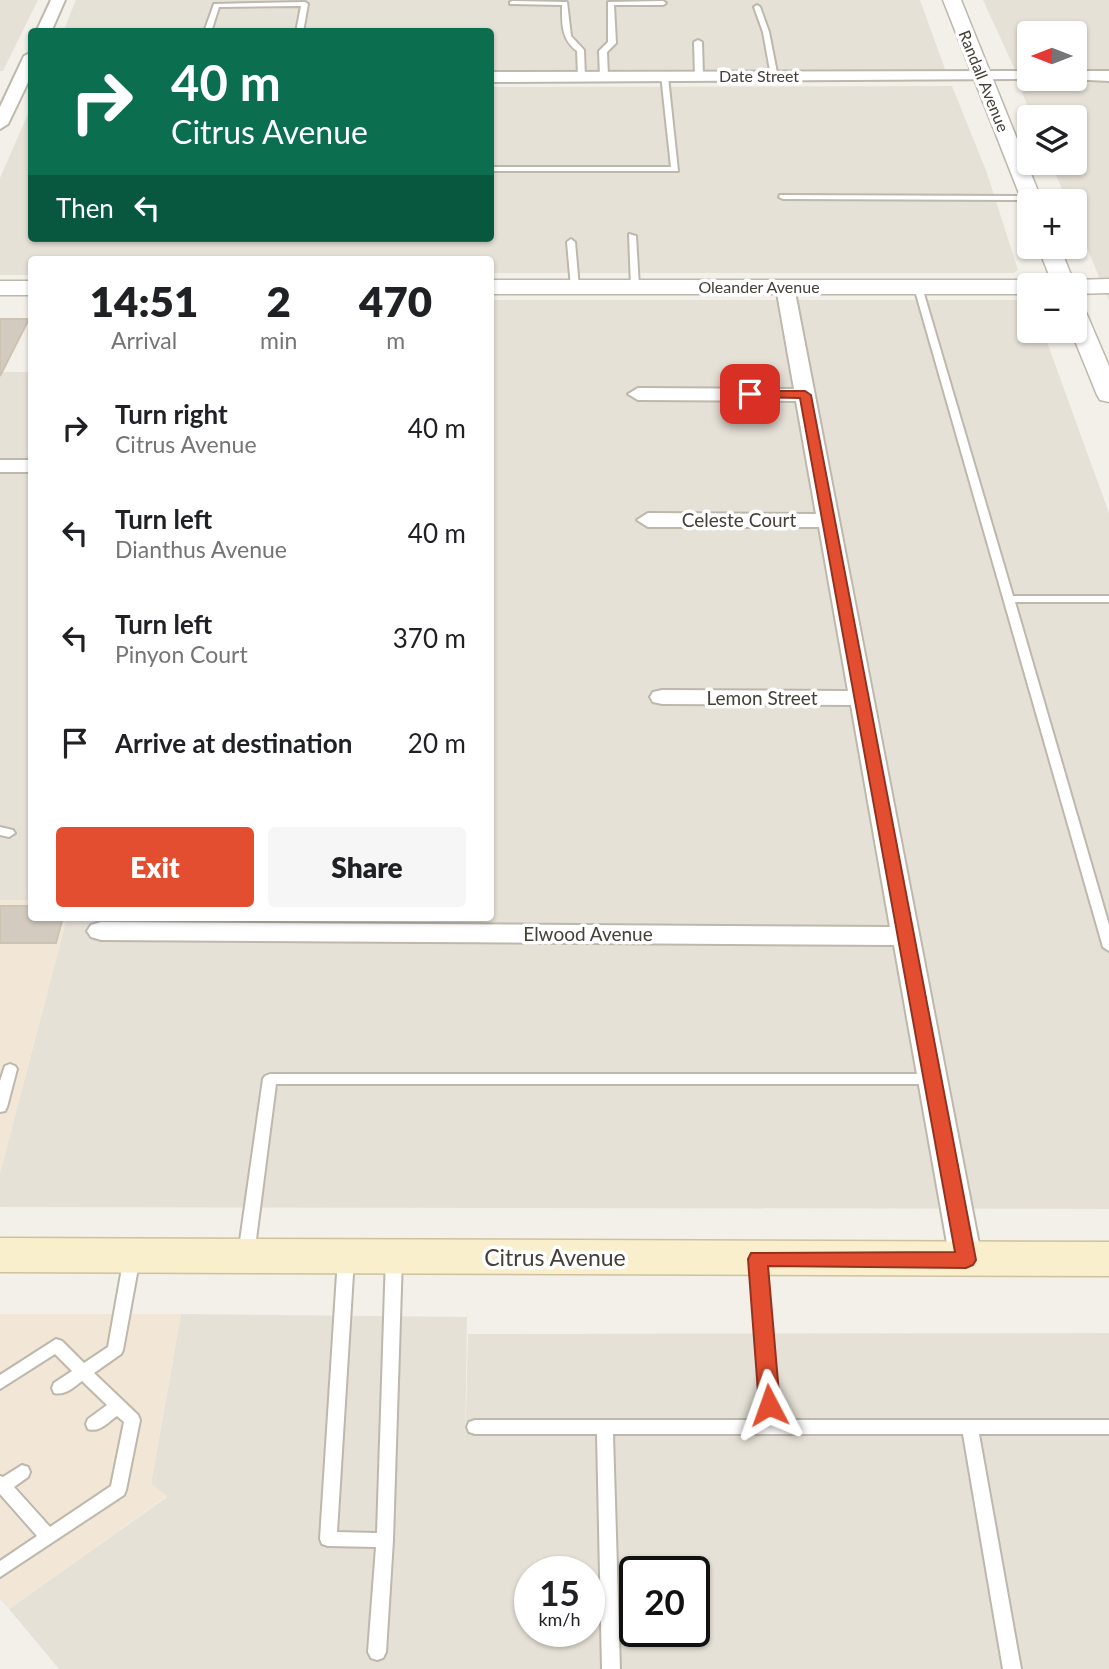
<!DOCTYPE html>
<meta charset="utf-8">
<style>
body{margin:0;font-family:Lato,sans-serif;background:#f6f6f6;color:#202124;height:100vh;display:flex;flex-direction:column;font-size:26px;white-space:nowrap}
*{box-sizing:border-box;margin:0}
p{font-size:23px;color:#757577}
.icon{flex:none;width:38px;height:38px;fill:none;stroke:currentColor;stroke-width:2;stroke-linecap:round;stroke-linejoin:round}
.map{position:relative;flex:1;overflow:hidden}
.panel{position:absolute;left:28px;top:256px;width:466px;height:665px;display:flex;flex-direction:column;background:#fff;border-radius:7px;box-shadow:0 2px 5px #0004}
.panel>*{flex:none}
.hud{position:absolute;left:28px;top:28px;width:466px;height:214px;border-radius:7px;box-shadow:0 2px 5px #0004;background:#0b6e4f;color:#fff;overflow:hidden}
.needle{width:46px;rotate:270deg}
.buttons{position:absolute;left:1017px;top:21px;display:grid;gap:14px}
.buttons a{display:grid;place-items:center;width:70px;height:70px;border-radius:7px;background:#fff;box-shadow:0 2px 5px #0004;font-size:35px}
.speed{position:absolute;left:514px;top:1556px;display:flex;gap:14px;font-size:35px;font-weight:700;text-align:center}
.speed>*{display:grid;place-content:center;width:91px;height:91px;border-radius:50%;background:#fff;box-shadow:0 2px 5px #0004;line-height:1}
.speed small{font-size:18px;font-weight:400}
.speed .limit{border:4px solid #111;border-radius:10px;background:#fff;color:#111}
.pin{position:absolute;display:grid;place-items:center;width:60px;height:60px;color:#fff;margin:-30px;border-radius:14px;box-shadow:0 4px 10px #0006}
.me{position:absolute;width:77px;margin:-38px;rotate:356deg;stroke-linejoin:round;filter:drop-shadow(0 0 5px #0008)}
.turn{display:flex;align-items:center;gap:24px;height:147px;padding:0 28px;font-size:32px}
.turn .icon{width:91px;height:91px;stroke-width:2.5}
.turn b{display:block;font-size:49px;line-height:60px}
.then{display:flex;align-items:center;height:66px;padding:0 28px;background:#0003;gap:14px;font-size:26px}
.eta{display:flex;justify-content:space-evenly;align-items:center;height:119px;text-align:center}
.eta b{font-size:42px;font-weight:800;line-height:49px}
.button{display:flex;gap:14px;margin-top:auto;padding:14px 28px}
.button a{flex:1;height:80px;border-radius:7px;background:#e24e2f;color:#fff;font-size:28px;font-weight:800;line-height:80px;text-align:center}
.button a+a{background:#f6f6f6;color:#202124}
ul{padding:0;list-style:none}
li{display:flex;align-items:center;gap:21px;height:105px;padding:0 28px}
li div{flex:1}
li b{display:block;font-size:26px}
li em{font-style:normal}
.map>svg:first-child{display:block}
</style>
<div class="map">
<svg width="1109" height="1669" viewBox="0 0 1109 1669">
<rect width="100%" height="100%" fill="#f2f0e8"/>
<path fill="#e6e1d7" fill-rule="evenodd" d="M0 0H38L3 71H0Z
M76 0H920L945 69 490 70V32H63Z
M983 0H1109V301L1075 219 1074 201H1067L1051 163H1074V117H1032L1021 90 1023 87ZM1029 33H1074V79H1029Z
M952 86 987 173 1018 270 1014 273H490V259H32L31 275H0V178L31 107 32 238H490V87Z
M490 300H1029V331H1043L1109 513V1209L0 1207V1173L67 917H490Z
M0 372H31V900H0Z
M181 1314 467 1317 465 1452 468 1334 1109 1333V1669H59L9 1609 167 1497 151 1484ZM530 1572H590V1631H530ZM635 1572H695V1631H635Z"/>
<path fill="#f2e7d6" d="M0 900H31L32 917H67L0 1173Z
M0 1314H181L151 1484 167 1496 9 1609 0 1599Z"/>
<path fill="#d3cbbf" stroke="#cdc3b3" stroke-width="2" d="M0 319H29L0 376Z
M0 906H32V917H63L56 943H0Z"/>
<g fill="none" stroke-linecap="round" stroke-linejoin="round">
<defs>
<path id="service" d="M512 1 567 2 571 36 584 50 585 78 578 76 577 51C561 39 562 23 562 5L510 4V2Z
M305 2 308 4 303 32H296L301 6 219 7 211 32H204L214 4Z
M608 2 663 1 666 3 663 5H614L616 43 607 52 608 76 604 78 600 76 599 51 608 42Z
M757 5 760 7 769 32 778 78 771 76 763 32 754 7Z
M698 40 702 42 703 76 699 78 695 76 694 42Z
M661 75 668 77 678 171H490V167H671Z
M780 195 1030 196 1034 198 1030 200 783 199 779 197Z
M629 234 636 236 639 287 635 290 631 287Z
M571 239 575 242 579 287 575 290 571 287 567 242Z
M918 284 922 287 1013 596H1109V602H1015L1109 925V951L1103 947 914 287Z
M0 827 13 830 15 833 9 837 0 835Z
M10 1064 15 1066 17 1069 7 1107 5 1111 0 1112V1081L5 1066Z
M270 1074H933L938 1076 940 1079 938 1082 933 1084H276L254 1255 251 1259 246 1261 241 1259 238 1255 263 1079 265 1076Z
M132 1251 137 1253 140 1257 123 1350 121 1354 94 1373 138 1415 140 1420 126 1490 124 1495 0 1577V1561L37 1536 0 1494V1476L3 1477 22 1465 28 1467 30 1472 28 1477 14 1487 50 1527 111 1486 124 1422 117 1416C108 1422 100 1433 88 1429L86 1424 88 1419 107 1405 82 1381C74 1387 65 1396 54 1393L52 1388 54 1383 72 1371 55 1354 0 1389V1375L56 1339 62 1341 84 1363 108 1347 124 1257 127 1253Z
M394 1251 399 1253 402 1257 393 1540 386 1652 383 1658 377 1660 371 1658 368 1652 376 1547 328 1546 322 1544 320 1539 338 1258 341 1254 346 1252 351 1254 354 1258 337 1532 377 1533 386 1257 389 1253Z
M758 1255 763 1257 766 1261 778 1420H1109V1434H979L1021 1669H1003L963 1434H613L620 1669H602L597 1434H475L469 1432 467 1427 469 1422 475 1420H762L750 1261 753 1257Z"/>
<path id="minor" d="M51 0H65L51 32H36Z
M32 52V74L8 124 0 129V107L24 56Z
M1029 71V79H1035L490 82V72Z
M1074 71H1109V81L1068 79H1074Z
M785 281 794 287 982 1260 977 1269 966 1272 955 1269 950 1260 894 945 101 940 91 937 87 931 91 925 101 922 890 927 851 705 662 704 653 702 650 697 653 692 662 690 848 691 819 527H648L637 520 648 513 816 514 796 401 638 400 628 394 638 388 794 389 776 287Z
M0 460H32V472H0Z"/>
<path id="tertiary" d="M943 0H961L1042 201H1029V206L1022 201Z
M1038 247H1060L1073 280 1109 279V293L1074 294V285H1053Z
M490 280H1029L1039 285H1029V294H490Z
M0 281H32V295H0Z
M1074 303 1085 310 1109 366V402L1100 400 1097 395 1071 331H1074Z"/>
<path id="secondary" d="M0 1238 1109 1242V1276L0 1272Z"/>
</defs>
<use href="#service" stroke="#bdb7ac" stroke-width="4"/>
<use href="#minor" stroke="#bdb7ac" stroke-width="4"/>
<use href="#tertiary" stroke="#bdb7ac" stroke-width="3"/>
<use href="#secondary" stroke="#cdc29d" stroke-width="3"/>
<use href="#service" fill="#fff" fill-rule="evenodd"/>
<use href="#minor" fill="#fff" fill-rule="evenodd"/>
<use href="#tertiary" fill="#fff" fill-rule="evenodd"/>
<use href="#secondary" fill="#f9efcc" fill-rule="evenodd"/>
</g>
<path fill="#e24e2f" stroke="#93331f" stroke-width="2" d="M750 391H805L811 395 976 1260 973 1265 966 1268 768 1266 780 1405 776 1411 769 1413 762 1411 759 1405 748 1259 751 1253 955 1252 800 398 745 397 744 394Z"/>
<g text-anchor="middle" stroke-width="7" stroke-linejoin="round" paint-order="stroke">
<g font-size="16" fill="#454038" stroke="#fff">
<text x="759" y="82">Date Street</text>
<text transform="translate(984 81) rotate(68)" y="6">Randall Avenue</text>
<text x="759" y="293">Oleander Avenue</text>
</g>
<g font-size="19" fill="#454038" stroke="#fff">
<text x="739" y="527">Celeste Court</text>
<text x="762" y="705">Lemon Street</text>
<text x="588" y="941">Elwood Avenue</text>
</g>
<g font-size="23" fill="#454038" stroke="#fff">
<text x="555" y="1266">Citrus Avenue</text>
</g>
</g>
</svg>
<div class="buttons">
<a><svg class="needle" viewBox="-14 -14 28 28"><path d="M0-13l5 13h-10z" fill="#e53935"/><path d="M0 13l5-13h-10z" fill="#757577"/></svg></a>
<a><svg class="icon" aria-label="layers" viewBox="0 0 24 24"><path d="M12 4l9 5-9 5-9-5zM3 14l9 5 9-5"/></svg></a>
<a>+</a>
<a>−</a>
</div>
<div class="speed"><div>15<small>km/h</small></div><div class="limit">20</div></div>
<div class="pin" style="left:750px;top:394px;background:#d93025"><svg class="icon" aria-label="arrive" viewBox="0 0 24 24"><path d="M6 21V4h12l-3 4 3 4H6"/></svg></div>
<svg class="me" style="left:769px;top:1405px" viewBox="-20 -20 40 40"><path d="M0-17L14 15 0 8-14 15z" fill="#e24e2f" stroke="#fff" stroke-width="4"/></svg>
<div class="hud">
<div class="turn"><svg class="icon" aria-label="right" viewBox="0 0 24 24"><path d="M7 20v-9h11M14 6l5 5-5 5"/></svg><div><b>40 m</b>Citrus Avenue</div></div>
<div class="then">Then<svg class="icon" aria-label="left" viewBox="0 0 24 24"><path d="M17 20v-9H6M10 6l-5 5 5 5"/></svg></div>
</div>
<section class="panel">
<div class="eta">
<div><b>14:51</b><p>Arrival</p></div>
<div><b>2</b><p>min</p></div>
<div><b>470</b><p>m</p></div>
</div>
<ul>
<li><svg class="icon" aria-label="right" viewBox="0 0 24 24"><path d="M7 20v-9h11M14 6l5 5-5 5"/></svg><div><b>Turn right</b><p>Citrus Avenue</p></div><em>40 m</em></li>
<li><svg class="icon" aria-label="left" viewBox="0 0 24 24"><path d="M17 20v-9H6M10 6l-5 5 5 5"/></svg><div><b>Turn left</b><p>Dianthus Avenue</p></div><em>40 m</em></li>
<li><svg class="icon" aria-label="left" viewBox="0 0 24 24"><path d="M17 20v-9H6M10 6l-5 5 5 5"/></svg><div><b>Turn left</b><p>Pinyon Court</p></div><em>370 m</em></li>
<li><svg class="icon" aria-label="arrive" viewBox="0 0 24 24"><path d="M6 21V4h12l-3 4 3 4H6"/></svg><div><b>Arrive at destination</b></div><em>20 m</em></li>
</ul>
<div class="button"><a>Exit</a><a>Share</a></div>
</section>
</div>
